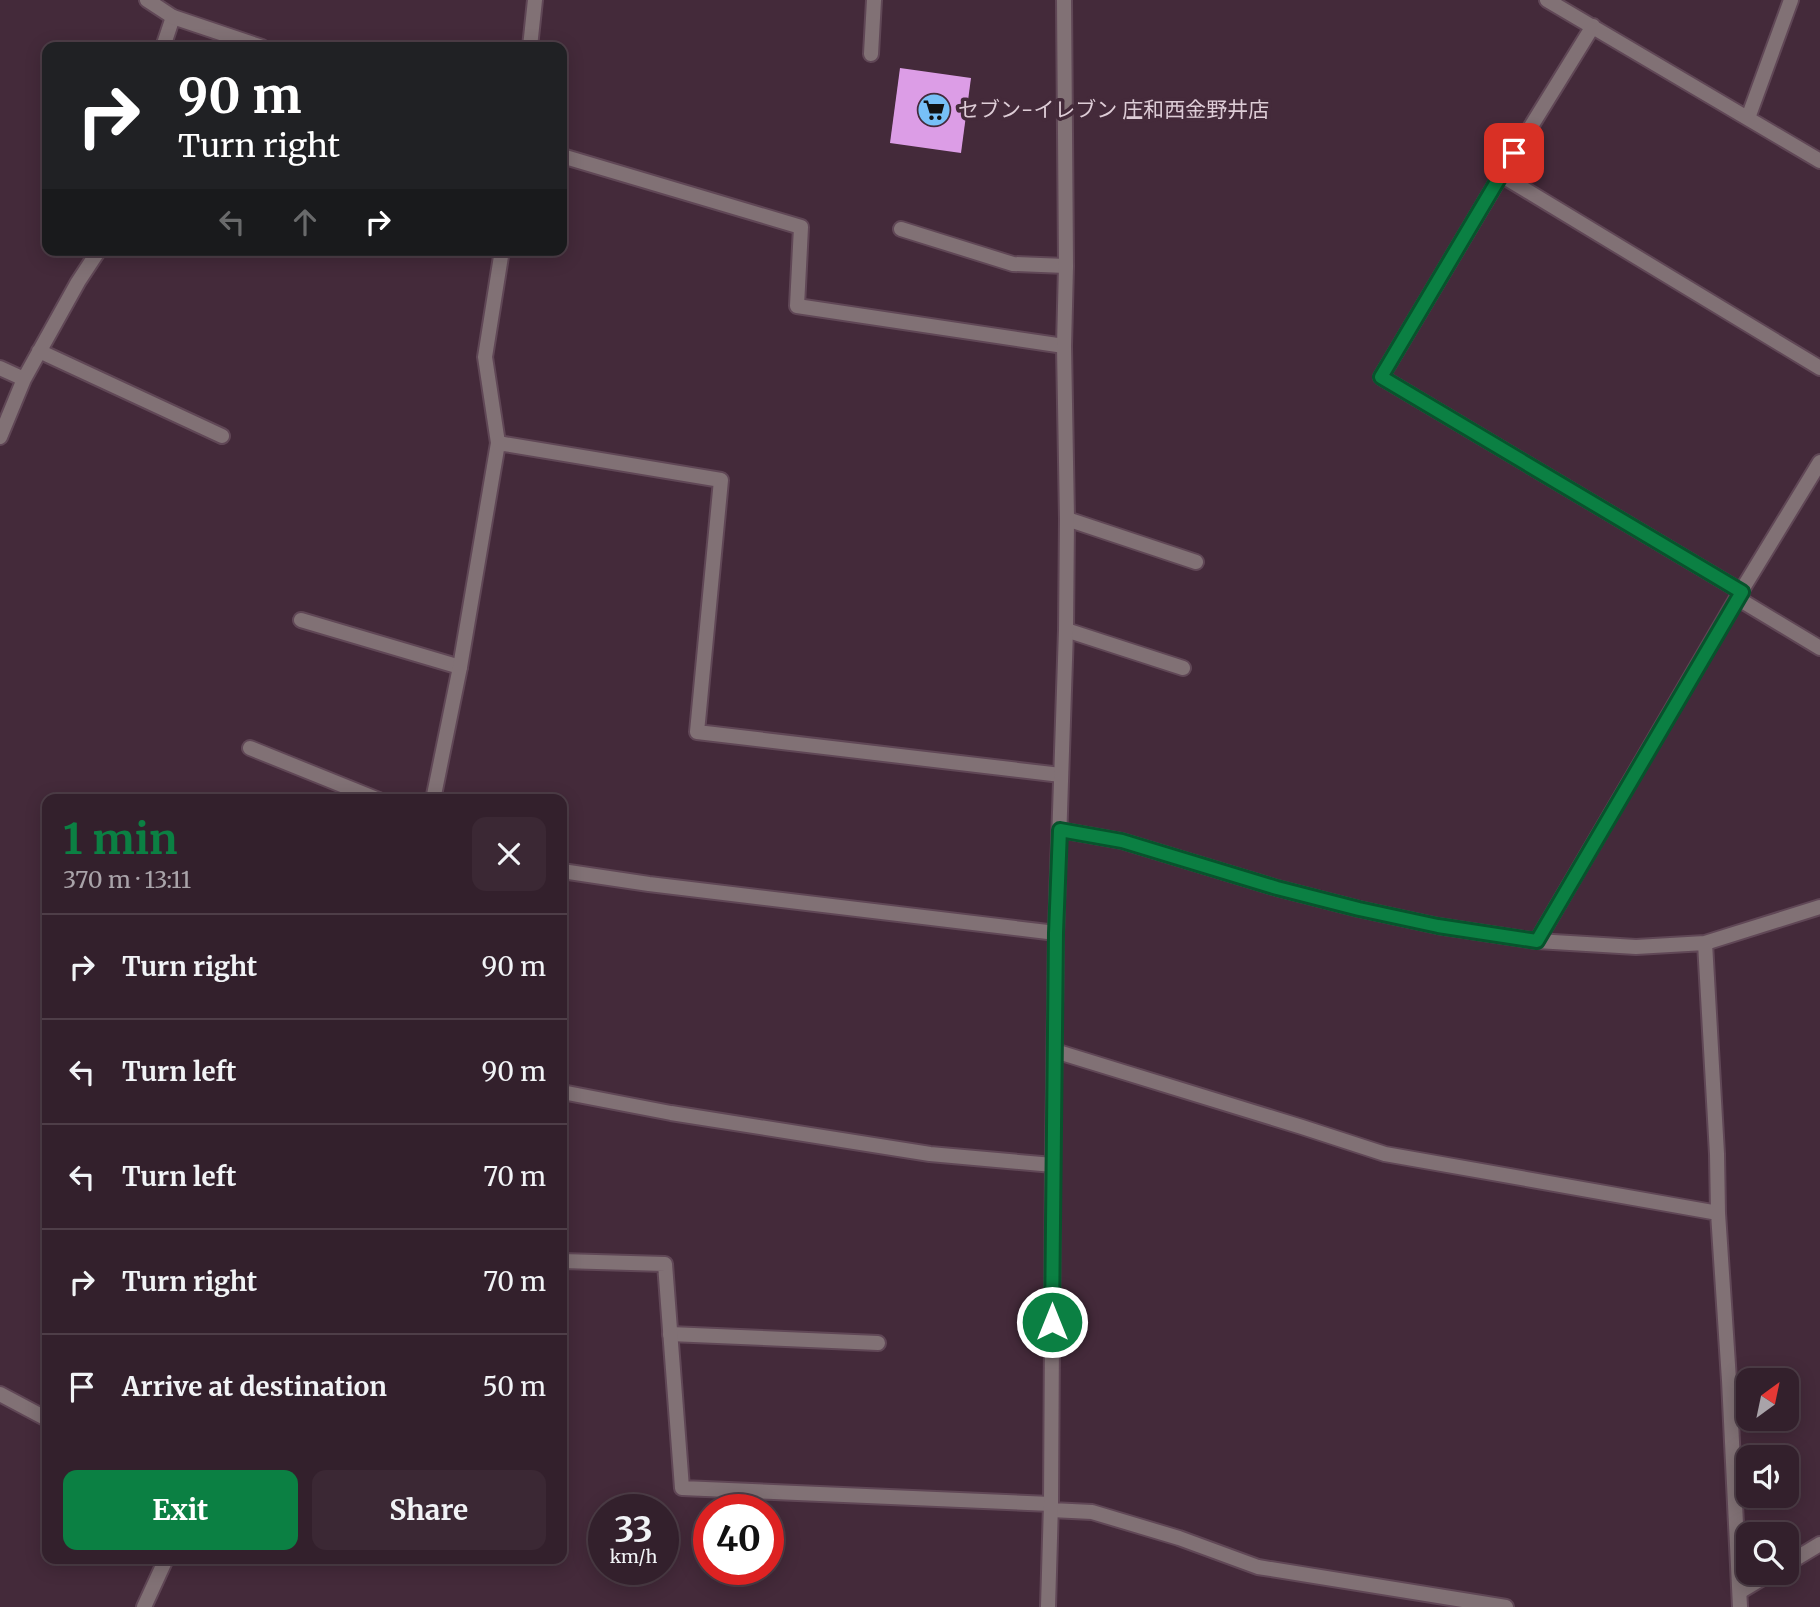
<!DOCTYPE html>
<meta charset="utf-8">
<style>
body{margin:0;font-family:Merriweather,"Noto Sans JP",serif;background:#3b2834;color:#f1f3f6;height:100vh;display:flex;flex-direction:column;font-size:26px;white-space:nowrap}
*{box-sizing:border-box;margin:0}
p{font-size:23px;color:#a9a3a9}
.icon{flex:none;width:38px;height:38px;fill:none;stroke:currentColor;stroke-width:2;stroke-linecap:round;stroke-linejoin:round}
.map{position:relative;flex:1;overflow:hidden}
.side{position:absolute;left:42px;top:794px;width:525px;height:770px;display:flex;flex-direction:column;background:#33202c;border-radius:14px;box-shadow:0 4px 18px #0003,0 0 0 2px #4e3e48}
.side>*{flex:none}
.hud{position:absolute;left:42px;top:42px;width:525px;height:214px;border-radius:14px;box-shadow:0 4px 18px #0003,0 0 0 2px #4e3e48;background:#202124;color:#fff;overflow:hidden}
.needle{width:46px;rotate:33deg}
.fabs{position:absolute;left:1736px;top:1368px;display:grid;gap:14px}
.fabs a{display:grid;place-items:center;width:63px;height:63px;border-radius:14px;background:#33202c;box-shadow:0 4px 18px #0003,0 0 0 2px #4e3e48;font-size:35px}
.speed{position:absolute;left:588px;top:1494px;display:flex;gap:14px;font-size:35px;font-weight:700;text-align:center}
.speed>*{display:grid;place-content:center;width:91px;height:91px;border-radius:50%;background:#33202c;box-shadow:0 4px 18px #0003,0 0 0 2px #4e3e48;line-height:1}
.speed small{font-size:18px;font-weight:400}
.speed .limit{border:10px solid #d22;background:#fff;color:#111}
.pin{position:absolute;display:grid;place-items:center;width:60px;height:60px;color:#fff;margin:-30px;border-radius:14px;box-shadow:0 4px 10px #0006}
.me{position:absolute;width:77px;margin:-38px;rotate:0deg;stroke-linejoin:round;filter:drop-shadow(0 0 5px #0008)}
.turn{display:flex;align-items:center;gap:24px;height:147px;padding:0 21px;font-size:32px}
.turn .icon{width:91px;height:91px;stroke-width:2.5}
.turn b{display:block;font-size:49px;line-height:60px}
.lanes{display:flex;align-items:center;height:66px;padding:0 21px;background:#0003;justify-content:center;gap:35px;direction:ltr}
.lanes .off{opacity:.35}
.round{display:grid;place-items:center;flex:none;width:74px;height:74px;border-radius:14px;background:#3b2834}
.head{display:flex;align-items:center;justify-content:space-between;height:119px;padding:0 21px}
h1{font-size:42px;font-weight:700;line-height:52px;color:#0b8043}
.primary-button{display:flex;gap:14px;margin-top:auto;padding:14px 21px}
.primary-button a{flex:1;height:80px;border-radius:14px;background:#0b8043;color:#fff;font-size:28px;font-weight:700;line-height:80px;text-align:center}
.primary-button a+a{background:#3b2834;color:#f1f3f6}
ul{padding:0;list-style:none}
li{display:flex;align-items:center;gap:21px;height:105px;padding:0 21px;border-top:2px solid #4e3e48}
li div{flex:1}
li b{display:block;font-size:26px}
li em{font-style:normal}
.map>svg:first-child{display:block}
</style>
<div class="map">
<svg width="1820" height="1607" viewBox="0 0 1820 1607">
<rect width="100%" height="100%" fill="#442a3a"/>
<path fill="#dc9de6" d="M900 68 971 78 961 153 890 143Z"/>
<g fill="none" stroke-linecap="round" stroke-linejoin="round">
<defs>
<path id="service" d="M163 47 173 17
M871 54 874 0
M901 229 1013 264 1066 266
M39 351 222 436
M0 368 24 379 0 437
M24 379 78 282 99 250
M1067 519 1196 562
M301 620 460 667
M1066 630 1183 668
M250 748 379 800
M670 1334 878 1343
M1787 1564 1820 1544
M1741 1591 1771 1573"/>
<path id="minor" d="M147 0 173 17 262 47
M1547 0 1820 161
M1593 26 1501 175 1381 377 1742 592
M530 47 535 0
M1748 118 1791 0
M562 156 801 227 797 306 1064 346
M1501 175 1820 368
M498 443 721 480 697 732 1061 775
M1737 598 1820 648
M433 800 460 667 498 443 485 357 502 250
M1060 830 1122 841 1277 888 1359 909 1438 926 1537 941 1636 947 1705 943 1820 907
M562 871 649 884 1056 933
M1537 941 1737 598 1820 462
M1705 943 1717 1154 1718 1213 1729 1380 1740 1607
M1055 1051 1302 1127 1385 1154 1718 1213
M562 1092 671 1113 930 1154 1053 1165
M562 1261 665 1264 682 1488 1051 1504
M0 1394 47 1419
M1051 1510 1092 1512 1179 1538 1258 1567 1506 1607
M144 1607 166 1559"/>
<path id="tertiary" d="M1048 1607 1051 1504 1053 1165 1056 933 1066 630 1067 519 1064 346 1066 266 1064 0"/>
</defs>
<use href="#service" stroke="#604756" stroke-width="18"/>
<use href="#minor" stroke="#604756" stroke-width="18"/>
<use href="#tertiary" stroke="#604756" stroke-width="18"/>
<use href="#service" stroke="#817175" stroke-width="14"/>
<use href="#minor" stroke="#817175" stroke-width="14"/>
<use href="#tertiary" stroke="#817175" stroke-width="14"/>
</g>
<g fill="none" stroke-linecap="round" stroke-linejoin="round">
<defs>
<path id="route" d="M1052 1322 1056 933 1060 830 1122 841 1277 888 1359 909 1438 926 1537 941 1742 592 1381 377 1514 153"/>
</defs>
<use href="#route" stroke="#07532c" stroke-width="18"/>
<use href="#route" stroke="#0b8043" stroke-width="12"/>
</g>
<defs>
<symbol id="supermarket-disc" viewBox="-11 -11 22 22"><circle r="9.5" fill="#77c0f7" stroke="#442a3a"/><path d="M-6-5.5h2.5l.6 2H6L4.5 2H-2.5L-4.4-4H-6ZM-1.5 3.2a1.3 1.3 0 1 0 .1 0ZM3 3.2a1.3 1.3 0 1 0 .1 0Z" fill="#111"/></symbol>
</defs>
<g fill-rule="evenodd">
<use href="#supermarket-disc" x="915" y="91" width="38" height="38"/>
</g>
<g text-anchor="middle" stroke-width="7" stroke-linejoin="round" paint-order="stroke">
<g font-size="21" fill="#decdd7" stroke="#442a3a" text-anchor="start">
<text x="958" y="117">セブン-イレブン 庄和西金野井店</text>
</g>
</g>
</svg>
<div class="fabs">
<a><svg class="needle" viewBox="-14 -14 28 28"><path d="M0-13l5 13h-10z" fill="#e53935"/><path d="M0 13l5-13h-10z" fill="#a9a3a9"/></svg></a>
<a><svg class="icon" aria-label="sound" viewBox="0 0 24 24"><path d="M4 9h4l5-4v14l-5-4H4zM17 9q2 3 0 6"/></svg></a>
<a><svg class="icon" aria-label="search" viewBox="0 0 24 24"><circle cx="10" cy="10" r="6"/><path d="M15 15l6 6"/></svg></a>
</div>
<div class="speed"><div>33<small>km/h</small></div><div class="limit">40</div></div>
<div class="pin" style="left:1514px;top:153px;background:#d93025"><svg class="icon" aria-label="arrive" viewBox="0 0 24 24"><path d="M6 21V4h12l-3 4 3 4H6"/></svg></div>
<svg class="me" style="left:1052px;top:1322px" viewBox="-20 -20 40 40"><circle r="17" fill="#0b8043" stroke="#fff" stroke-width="3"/><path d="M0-11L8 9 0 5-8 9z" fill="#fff"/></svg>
<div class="hud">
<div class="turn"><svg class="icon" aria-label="right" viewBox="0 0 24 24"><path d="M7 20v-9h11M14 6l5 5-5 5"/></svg><div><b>90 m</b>Turn right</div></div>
<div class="lanes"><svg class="icon off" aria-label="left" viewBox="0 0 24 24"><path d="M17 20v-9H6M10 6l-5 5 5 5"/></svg><svg class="icon off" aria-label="ahead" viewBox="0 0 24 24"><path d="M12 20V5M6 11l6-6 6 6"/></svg><svg class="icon" aria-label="right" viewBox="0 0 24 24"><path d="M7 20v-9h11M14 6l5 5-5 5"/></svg></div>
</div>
<section class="side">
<div class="head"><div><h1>1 min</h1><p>370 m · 13:11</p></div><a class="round"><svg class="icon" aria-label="close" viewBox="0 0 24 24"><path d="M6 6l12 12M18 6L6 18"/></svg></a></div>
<ul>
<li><svg class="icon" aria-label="right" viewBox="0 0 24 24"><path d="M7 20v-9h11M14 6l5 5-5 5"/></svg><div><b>Turn right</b></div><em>90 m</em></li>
<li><svg class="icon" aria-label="left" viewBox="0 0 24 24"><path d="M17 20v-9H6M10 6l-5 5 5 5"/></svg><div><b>Turn left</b></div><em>90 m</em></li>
<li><svg class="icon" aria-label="left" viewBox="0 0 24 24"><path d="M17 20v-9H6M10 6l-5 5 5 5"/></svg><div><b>Turn left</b></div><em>70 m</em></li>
<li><svg class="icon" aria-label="right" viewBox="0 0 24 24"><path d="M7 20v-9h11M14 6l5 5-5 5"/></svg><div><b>Turn right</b></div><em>70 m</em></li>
<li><svg class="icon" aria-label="arrive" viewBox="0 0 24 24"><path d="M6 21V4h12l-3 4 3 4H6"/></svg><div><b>Arrive at destination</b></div><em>50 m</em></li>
</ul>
<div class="primary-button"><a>Exit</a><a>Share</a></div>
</section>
</div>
